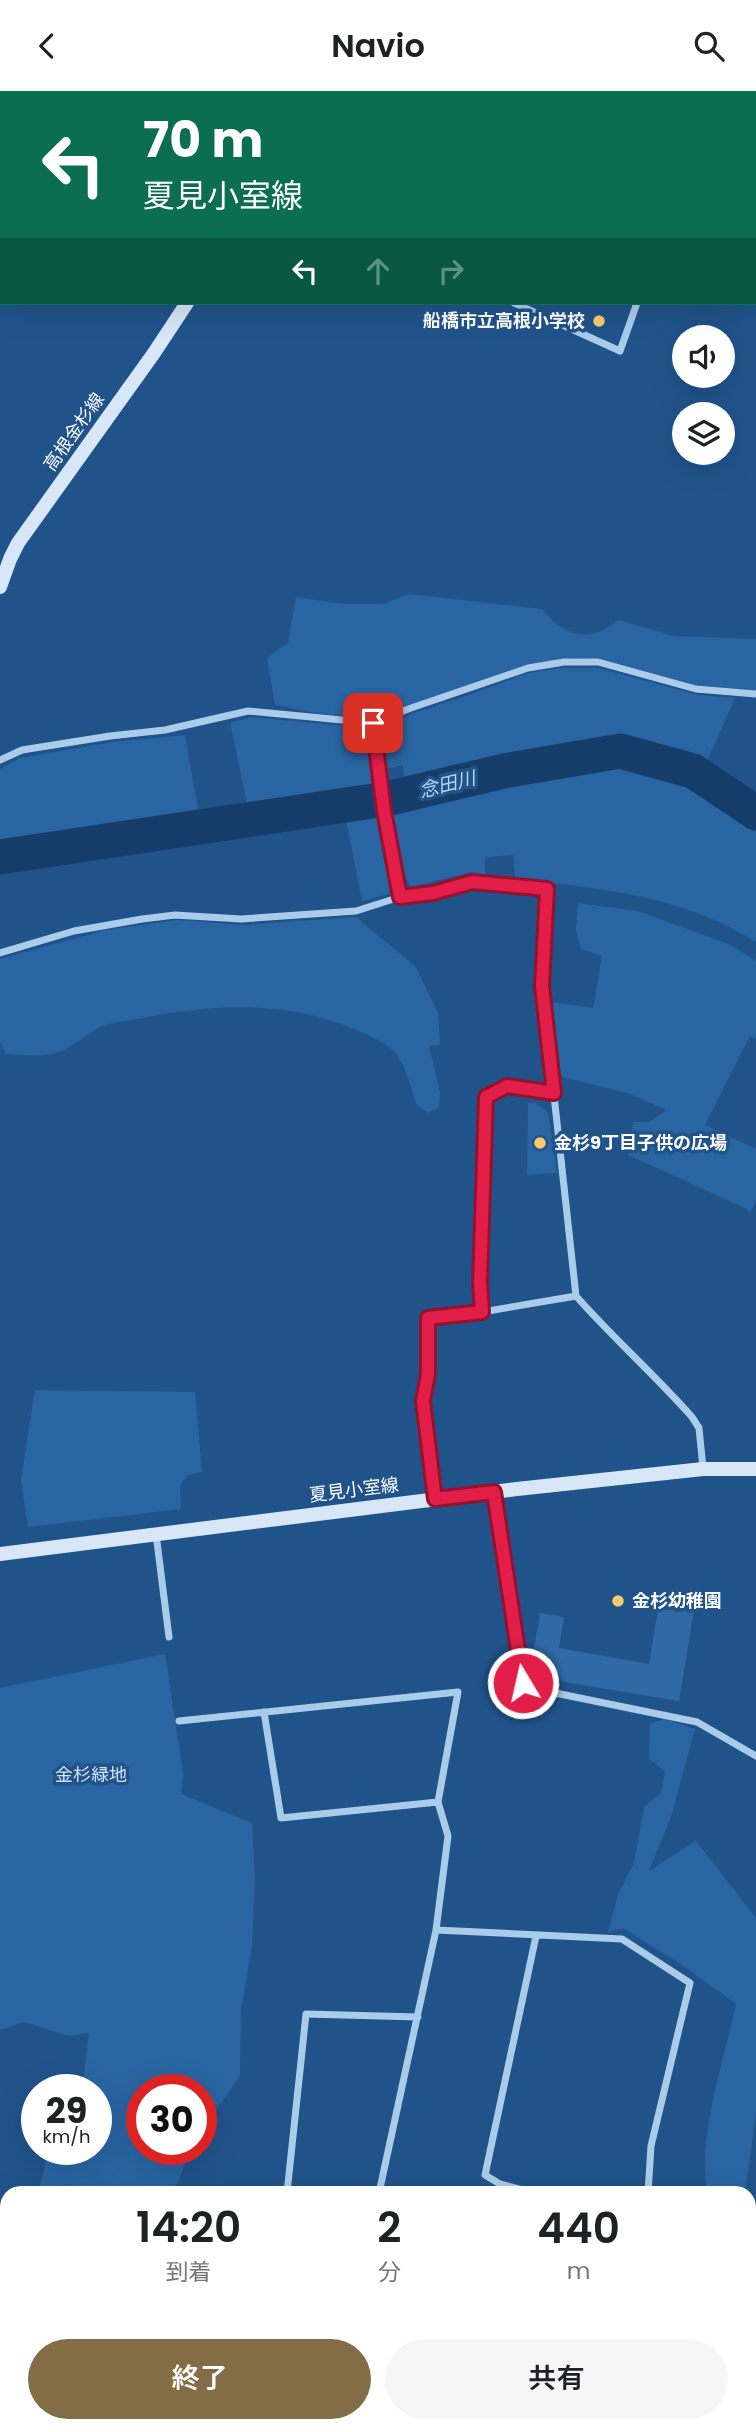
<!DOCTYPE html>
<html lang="ja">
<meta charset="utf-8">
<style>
body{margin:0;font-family:Poppins,"Noto Sans JP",sans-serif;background:#f6f6f6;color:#202124;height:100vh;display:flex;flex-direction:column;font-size:26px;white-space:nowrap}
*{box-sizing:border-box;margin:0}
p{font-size:23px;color:#757577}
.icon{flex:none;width:38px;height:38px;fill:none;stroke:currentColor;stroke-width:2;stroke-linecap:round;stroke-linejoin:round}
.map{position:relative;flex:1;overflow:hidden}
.drawer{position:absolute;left:0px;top:2095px;width:756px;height:247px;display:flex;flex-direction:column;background:#fff;border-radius:21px 21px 0 0;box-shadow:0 7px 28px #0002}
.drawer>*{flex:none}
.hud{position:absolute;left:0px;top:0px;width:756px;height:214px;box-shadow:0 7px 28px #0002;background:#0b6e4f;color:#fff;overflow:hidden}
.controls{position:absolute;left:672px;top:234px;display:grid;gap:14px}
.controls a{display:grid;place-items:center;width:63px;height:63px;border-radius:50%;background:#fff;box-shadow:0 7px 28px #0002;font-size:35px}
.speed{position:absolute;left:21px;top:1983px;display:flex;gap:14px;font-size:35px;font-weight:700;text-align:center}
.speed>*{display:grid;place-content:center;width:91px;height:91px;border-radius:50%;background:#fff;box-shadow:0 7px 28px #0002;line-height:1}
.speed small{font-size:18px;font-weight:400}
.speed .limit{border:10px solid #d22;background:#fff;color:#111}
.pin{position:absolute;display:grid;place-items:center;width:60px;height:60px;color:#fff;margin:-30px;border-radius:14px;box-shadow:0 4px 10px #0006}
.me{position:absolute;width:77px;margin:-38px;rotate:351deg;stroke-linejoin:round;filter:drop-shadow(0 0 5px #0008)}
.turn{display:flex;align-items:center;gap:24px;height:147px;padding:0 28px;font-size:32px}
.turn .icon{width:91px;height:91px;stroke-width:2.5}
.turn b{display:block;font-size:49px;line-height:60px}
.lanes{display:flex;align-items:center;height:66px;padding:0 28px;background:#0003;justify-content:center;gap:35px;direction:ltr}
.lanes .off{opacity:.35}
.eta{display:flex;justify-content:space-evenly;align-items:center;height:119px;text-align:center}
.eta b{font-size:42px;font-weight:600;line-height:49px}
.action{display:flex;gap:14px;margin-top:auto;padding:14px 28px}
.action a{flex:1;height:80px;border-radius:42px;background:#826d44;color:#fff;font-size:28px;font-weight:600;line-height:80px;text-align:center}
.action a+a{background:#f6f6f6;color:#202124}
header{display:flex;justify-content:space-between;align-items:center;height:91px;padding:0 28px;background:#fff;font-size:32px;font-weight:600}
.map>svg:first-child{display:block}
</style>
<header><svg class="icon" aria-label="back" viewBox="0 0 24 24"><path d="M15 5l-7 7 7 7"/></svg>Navio<svg class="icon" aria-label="search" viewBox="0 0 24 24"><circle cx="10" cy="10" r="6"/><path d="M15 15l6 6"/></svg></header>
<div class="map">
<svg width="756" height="2341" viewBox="0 0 756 2341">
<rect width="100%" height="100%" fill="#20538a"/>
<path fill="#2965a2" d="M409 503 542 518C563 544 590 554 618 529L674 545 756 548V600L696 594 599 568 565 567 528 574 411 613 373 628 316 622 275 614 267 567 288 552 296 506 343 513H383Z
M562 577H598L698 604 735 607 703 679 612 653 504 674 406 701 403 674 384 678 377 638 411 623 475 602 528 582Z
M252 626 366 637 376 701 251 731 230 632Z
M185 644 202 740 0 777V678L19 667 112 651Z
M616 667 691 686 756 728V851C682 804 600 798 515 787L513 764 485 766V784L472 781 411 796 400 779 389 715 502 687Z
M378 718 390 790 389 803 362 810 345 724Z
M578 812 638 820 731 854 756 870V948L750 945 705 1034 756 1058V1111L750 1121 745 1117 628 1064 633 1031H650L666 1019 630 1003 558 985 550 911 593 917 602 865 581 858 576 838Z
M356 826 416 876 438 922 440 954 429 955 440 1001 439 1016 428 1022 416 1013C411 997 407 978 397 964 389 953 373 946 361 941 292 910 221 912 147 926 133 929 119 930 105 934 90 939 78 952 64 959 46 967 26 964 6 963L0 951V868L106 839 177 829 241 834Z
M528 1012H536L548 1021 557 1082 527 1084Z
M35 1299 195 1301 202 1381 188 1384 180 1394 181 1418 28 1436 21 1389Z
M165 1563 183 1682 181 1703 252 1732 255 1789 252 1856 241 1919 240 1985 201 2040V1998H142V2058H190L174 2102H38L49 2058H96V1998H82L89 1942 68 1945 24 1931 0 1939V1597Z
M665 1628 695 1638 671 1726 649 1780 696 1750 756 1827V2024L745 2102H708C696 2048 725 1967 736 1913L682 1874 623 1837 608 1841 618 1803 634 1772 644 1716 661 1702 665 1680 649 1668 650 1632Z
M749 2117 752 2123 756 2124V2277L749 2285Z
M185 2334H339V2335L338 2341H184Z
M376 2335H691L679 2341H392Z"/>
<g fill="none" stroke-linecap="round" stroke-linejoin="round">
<path stroke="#163d69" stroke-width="35" d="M0 766 386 708 504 680 620 660 693 680 756 722"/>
</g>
<path fill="#2f6aa7" d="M659 1512 694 1518 679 1610 529 1585 540 1522 564 1526 559 1557 649 1573Z"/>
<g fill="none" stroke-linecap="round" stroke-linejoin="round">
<path stroke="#abcbeb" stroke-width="7" d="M713 2 714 0
M514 212 620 260 637 212
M373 632 384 720 400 806
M0 669 22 659 110 645 165 639 248 620 373 632 411 617 528 577 564 571H598L696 598 756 603
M0 862 74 840 142 828 175 824 241 828 356 820 400 806 433 802 472 791 547 798 542 895 576 1205C613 1247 655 1284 692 1326L699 1337 703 1377
M482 1221 480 1191 486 1006 507 995 554 1002
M494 1401 523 1592 526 1596 697 1631 756 1665
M435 1408 423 1310 428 1283V1227L482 1221 576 1205
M156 1443 169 1546
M264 1621 281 1727 438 1711
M179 1630 458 1601 438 1711 448 1745 436 1839 379 2102
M436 1839 622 1848 690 1892 651 2055 648 2102
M287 2102 306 1923 418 1926
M534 2102 500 2093 485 2084 536 1845
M749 2293 756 2284
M715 2334 717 2341"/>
<path stroke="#d7e7f8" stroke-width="14" d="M323 2 324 0
M0 496 10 468 18 452 154 262 187 212
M0 1463 517 1398 703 1378H756"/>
</g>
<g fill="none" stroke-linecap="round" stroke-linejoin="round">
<defs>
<path id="route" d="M373 632 384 720 400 806 433 802 472 791 547 798 542 895 554 1002 507 995 486 1006 480 1191 482 1221 428 1227V1283L423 1310 435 1408 494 1401 523 1592"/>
</defs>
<use href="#route" stroke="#92132f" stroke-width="18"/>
<use href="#route" stroke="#e11d48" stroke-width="12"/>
</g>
<g fill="#f9ca6c" stroke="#20538a" stroke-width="2.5">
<circle cx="599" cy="230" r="7"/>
<circle cx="540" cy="1052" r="7"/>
<circle cx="618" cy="1510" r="7"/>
</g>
<g text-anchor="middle" stroke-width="7" stroke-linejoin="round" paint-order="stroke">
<g font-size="18" font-weight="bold" fill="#fff" stroke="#20538a" text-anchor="start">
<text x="585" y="236" text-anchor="end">船橋市立高根小学校</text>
<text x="554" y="1058">金杉9丁目子供の広場</text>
<text x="632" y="1516">金杉幼稚園</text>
</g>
<g font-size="18" fill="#fff" stroke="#20538a">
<text transform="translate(74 341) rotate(-55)" y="6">高根金杉線</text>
<text transform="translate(354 1399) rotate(-7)" y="6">夏見小室線</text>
</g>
<g font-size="18" fill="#d0e4f8" stroke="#20538a">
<text x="91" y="1690">金杉緑地</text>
</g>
<g font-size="19" font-style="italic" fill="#b7d5f2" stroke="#20538a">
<text transform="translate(447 693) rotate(-14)" y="7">念田川</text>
</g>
</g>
</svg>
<div class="controls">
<a><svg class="icon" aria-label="sound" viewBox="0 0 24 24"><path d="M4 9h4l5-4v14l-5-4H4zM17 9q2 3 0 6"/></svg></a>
<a><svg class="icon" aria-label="layers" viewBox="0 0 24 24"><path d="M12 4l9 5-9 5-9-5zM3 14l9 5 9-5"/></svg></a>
</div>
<div class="speed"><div>29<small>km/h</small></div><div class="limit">30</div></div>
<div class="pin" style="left:373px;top:632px;background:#d93025"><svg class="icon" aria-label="arrive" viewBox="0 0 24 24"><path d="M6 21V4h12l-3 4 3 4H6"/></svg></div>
<svg class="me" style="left:523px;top:1592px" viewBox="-20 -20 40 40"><circle r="17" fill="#e11d48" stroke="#fff" stroke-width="3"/><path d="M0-11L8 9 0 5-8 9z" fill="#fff"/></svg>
<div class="hud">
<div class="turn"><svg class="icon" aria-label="left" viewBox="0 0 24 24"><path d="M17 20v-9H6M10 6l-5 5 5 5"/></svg><div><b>70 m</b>夏見小室線</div></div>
<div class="lanes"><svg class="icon" aria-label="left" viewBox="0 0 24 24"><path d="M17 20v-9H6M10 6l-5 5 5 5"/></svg><svg class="icon off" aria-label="ahead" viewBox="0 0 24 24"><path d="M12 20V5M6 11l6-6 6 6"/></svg><svg class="icon off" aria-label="right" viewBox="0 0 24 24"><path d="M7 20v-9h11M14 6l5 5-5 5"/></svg></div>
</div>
<section class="drawer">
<div class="eta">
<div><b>14:20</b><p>到着</p></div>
<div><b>2</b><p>分</p></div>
<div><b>440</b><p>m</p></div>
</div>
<div class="action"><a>終了</a><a>共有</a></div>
</section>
</div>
